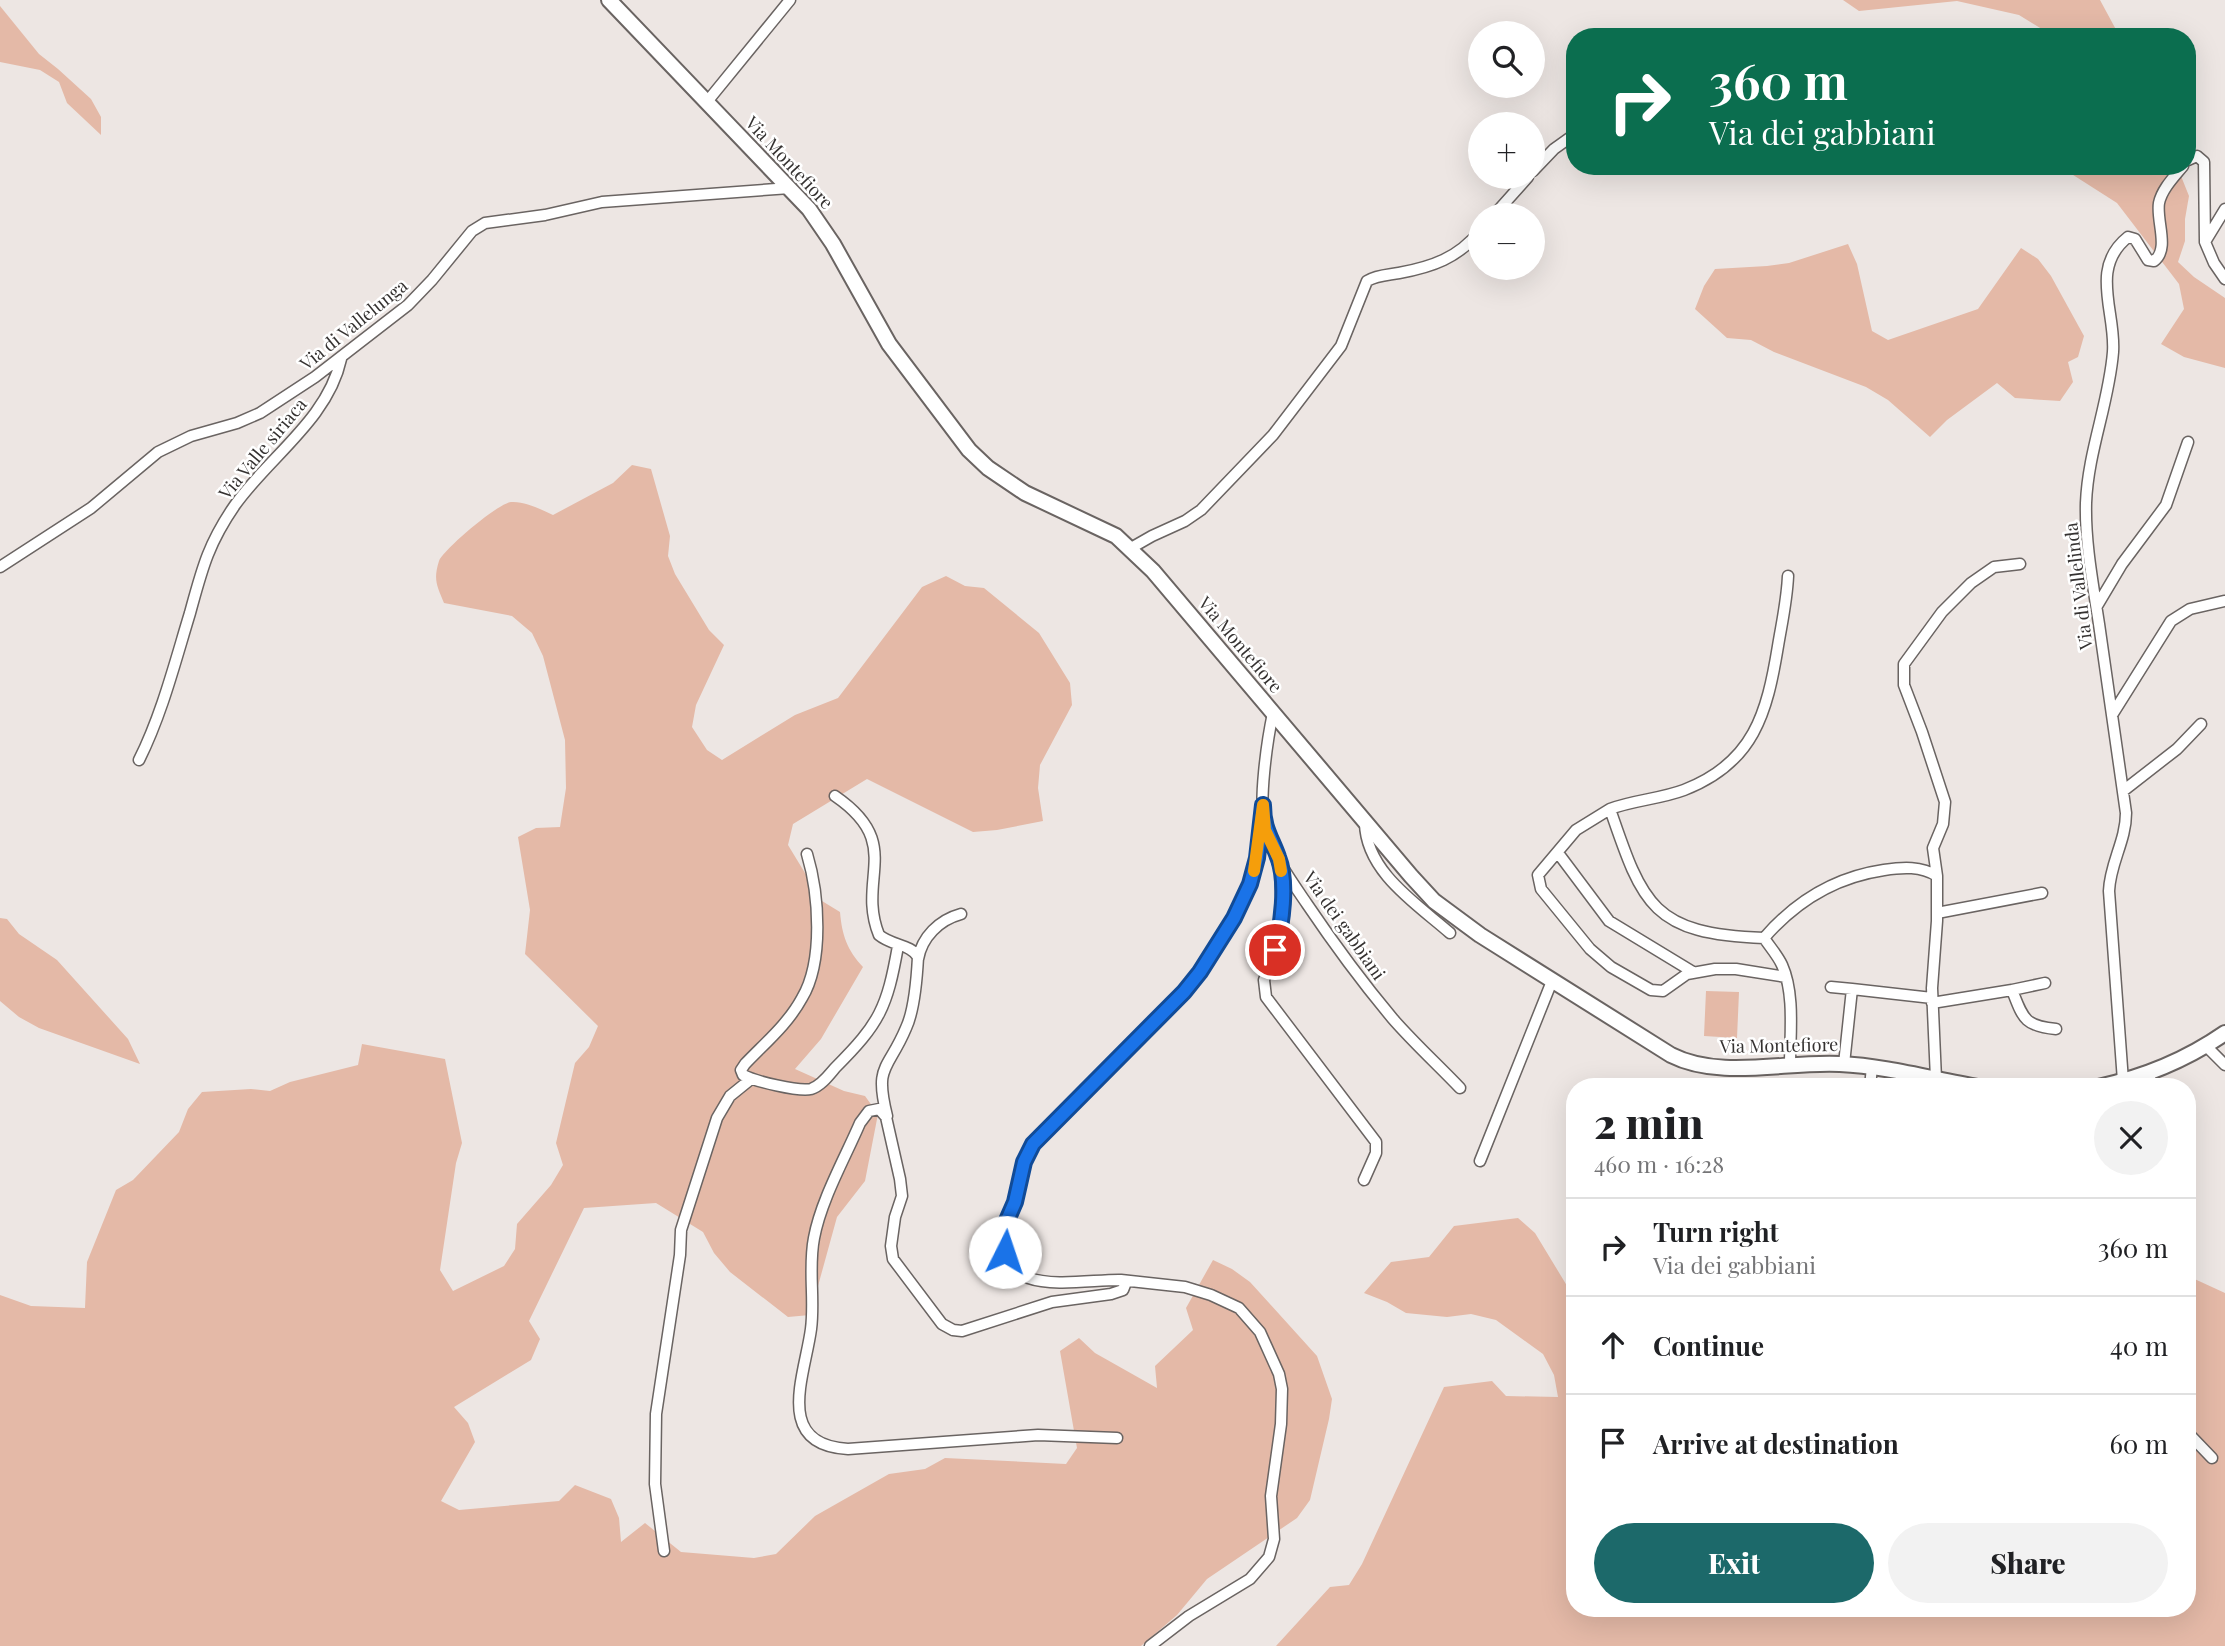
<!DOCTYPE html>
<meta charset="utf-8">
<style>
body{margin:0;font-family:"Playfair Display",serif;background:#f2f2f2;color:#202124;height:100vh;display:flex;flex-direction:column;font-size:26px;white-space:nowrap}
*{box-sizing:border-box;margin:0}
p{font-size:23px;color:#757577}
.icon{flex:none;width:38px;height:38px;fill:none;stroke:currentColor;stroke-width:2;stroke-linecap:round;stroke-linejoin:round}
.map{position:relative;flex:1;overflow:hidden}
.sheet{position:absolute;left:1566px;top:1078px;width:630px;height:539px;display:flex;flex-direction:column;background:#fff;border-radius:28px;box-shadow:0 7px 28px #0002}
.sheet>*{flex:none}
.guide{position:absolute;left:1566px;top:28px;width:630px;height:147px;border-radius:28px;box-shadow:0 7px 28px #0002;background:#0b6e4f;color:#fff;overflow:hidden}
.tools{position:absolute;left:1468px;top:21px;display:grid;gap:14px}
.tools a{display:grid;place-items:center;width:77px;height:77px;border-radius:50%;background:#fff;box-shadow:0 7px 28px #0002;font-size:35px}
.pin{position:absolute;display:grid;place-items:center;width:60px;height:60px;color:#fff;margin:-30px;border:4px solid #fff;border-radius:50%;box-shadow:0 2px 7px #0007}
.me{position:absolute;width:77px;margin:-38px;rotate:4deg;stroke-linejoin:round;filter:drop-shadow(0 0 5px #0008)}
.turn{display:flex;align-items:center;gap:24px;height:147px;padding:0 28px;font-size:32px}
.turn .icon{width:91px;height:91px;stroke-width:2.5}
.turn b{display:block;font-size:49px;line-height:60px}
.round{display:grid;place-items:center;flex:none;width:74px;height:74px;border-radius:37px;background:#f2f2f2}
.head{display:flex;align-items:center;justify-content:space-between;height:119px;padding:0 28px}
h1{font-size:42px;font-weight:800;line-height:52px}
.action{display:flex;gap:14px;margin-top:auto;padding:14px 28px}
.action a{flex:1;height:80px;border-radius:42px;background:#1c696a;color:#fff;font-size:28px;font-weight:800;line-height:80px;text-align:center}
.action a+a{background:#f2f2f2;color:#202124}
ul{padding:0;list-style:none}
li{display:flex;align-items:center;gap:21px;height:98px;padding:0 28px;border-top:2px solid #e0e0e0}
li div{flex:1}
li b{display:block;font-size:26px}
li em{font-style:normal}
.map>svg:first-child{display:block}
</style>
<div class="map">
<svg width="2225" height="1646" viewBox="0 0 2225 1646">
<rect width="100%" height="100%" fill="#ede6e3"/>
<path fill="#e4b9a7" d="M1843 0H2100L2120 37H2055L2019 15 1957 1 1859 11Z
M0 6 39 54 58 69 91 99 101 117V135L67 103 59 82 40 70 0 62Z
M2066 166H2177L2189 196 2185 219V241L2178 262 2194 277 2225 298V368L2184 357 2161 344 2184 309 2179 284 2117 203 2070 173Z
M1848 244 1857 264 1872 331 1888 340 1978 309 2021 248 2038 259 2051 276 2084 336 2078 357 2068 362 2073 382 2060 401 2015 398 1997 383 1947 420 1930 437 1888 400 1866 387 1774 352 1751 340 1727 338 1695 309 1704 286 1715 269 1767 266 1789 263Z
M632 465 651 469 670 536 668 556 675 574 709 630 724 645 696 705 692 727 707 750 722 760 795 715 838 698 922 587 946 576 965 586 984 588 1039 633 1070 683 1072 705 1040 765 1038 788 1043 821 997 830 973 832 867 779 793 824 788 845 822 901 840 912C842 935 847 950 863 967L821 1039 795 1069 844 1091 865 1096 878 1114 865 1181 837 1217 810 1315 788 1317 730 1272 714 1253 703 1232 656 1203 584 1208 529 1321 540 1339 531 1360 454 1407 468 1423 475 1442 441 1501 459 1510 559 1501 575 1485 611 1499 619 1518 621 1542 645 1523 681 1552 754 1558 776 1554 815 1516 889 1474 925 1469 945 1458 1066 1464 1077 1448 1060 1351 1079 1338 1095 1353 1157 1388 1155 1366 1193 1330 1186 1308 1213 1260 1232 1269 1250 1282 1317 1356 1332 1399 1329 1419 1310 1500 1297 1518 1207 1579 1177 1615 1141 1646H0V1295L31 1306 85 1308 87 1262 116 1190 133 1180 179 1132 188 1109 202 1092 251 1089 270 1091 290 1082 358 1065 362 1044 445 1059 462 1143 456 1163 440 1270 453 1291 504 1266 515 1249 517 1224 551 1185 563 1165 556 1143 575 1063 589 1047 598 1026 525 954 530 910 518 837 536 828 560 827 566 788 565 740 543 656 532 633 512 616 444 603C437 586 433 580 439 561 443 550 498 503 511 502 525 501 540 509 553 515L613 483Z
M0 918 7 919 19 934 57 960 128 1039 140 1064 39 1028 19 1017 0 1001Z
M1706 991 1739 992 1737 1038 1704 1036Z
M1518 1218 1535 1233 1575 1299V1608H2188V1276L2225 1293V1646H1276L1330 1587 1349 1585 1362 1564 1444 1387 1492 1381 1506 1396 1558 1397 1554 1375 1543 1354 1496 1320 1471 1314 1447 1317 1406 1313 1387 1302 1364 1293 1391 1262 1429 1257 1454 1226Z"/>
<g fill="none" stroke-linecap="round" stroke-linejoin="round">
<defs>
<path id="street" d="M706 103 790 0
M2188 160 2197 156 2204 162 2205 242 2225 209
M1533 171 1554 149 1575 134
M1494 215 1528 177
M2205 242 2214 263 2225 279
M1131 548 1152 536 1185 521 1201 510 1273 435 1341 346 1367 281C1377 275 1388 275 1399 273 1432 267 1458 258 1480 231
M0 567 91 508 158 452 191 436 237 423 260 413 315 377 408 305 432 280 472 231 485 223 545 215 602 202 790 188
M2097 606 2122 564 2166 505 2188 442
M1273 713C1267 741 1258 803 1265 830 1273 856 1292 882 1307 904 1334 944 1362 982 1393 1019 1414 1043 1438 1065 1460 1088
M2112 715 2171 621 2190 609 2224 601
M139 760C162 714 175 662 190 613 202 569 208 544 235 505 269 457 328 419 341 359
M2123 791 2177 749 2201 724
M835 796C905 844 856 878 879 935 892 946 911 944 918 957 917 976 914 1011 906 1028 888 1071 874 1064 887 1116
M1610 809C1634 800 1660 799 1684 790 1754 763 1767 713 1778 646 1782 622 1787 600 1788 576
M1365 823C1366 872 1417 904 1450 933
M1558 853 1609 921 1693 972
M807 854C819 894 824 961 802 998 788 1024 765 1043 745 1064L741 1070 743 1075C754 1081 799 1092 811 1089 821 1086 829 1075 835 1068 880 1023 887 1008 898 946
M1280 863 1282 913 1278 939 1264 980 1266 997 1376 1142V1153L1364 1180
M1937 876 1933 848 1943 824 1945 802 1922 732 1904 685V664L1942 612 1971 583 1994 567 2020 564
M1937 913 2042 893
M1764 938C1796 901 1836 877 1884 870 1903 867 1921 866 1937 876V921L1932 988 1936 1079
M918 959C922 937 939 920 961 914
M1786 977 1736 969H1715L1687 974 1663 991 1651 990 1611 967 1590 949 1541 889 1538 875 1576 830 1610 809C1643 906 1653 934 1764 938 1770 947 1778 956 1782 965 1795 994 1790 1034 1790 1065
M1831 987 1852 989
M2012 990 2045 983
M1932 1003 2012 990C2023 1018 2024 1026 2056 1029
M2206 1046 2225 1065
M1844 1064 1852 989 1932 998
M2150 1072V1087
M2123 1081 2109 891C2110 863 2126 841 2126 813 2117 750 2108 687 2099 624 2093 584 2085 543 2086 503 2088 451 2109 403 2113 352 2116 312 2089 268 2128 237L2135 239 2148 260 2154 261C2170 249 2156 221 2159 203 2162 189 2174 177 2183 166
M1870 1087 1872 1067
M1480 1161 1552 981
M1121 1280 1185 1287 1211 1295 1239 1308 1260 1332 1279 1374 1282 1389 1281 1424 1271 1496 1274 1539 1269 1557 1250 1579 1189 1616 1150 1646
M2188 1433 2212 1458
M1117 1438 1038 1435 848 1449C773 1445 805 1375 811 1329 815 1299 808 1268 814 1238 821 1200 845 1158 860 1123L869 1111 879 1109 886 1117 900 1179 902 1196 895 1217 891 1246 893 1259 942 1324 953 1330 962 1331 1052 1302 1111 1294 1123 1290 1125 1285 1121 1280C1079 1279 989 1302 1005 1225 1007 1216 1013 1209 1016 1200 1022 1180 1022 1162 1033 1144L1184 992 1200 972 1234 918 1250 884 1257 858 1263 805
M664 1551 655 1484 656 1414 680 1255 681 1230 717 1118 730 1096 751 1079"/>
<path id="secondary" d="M609 0 809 209 833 244 889 344 969 450 988 468 1025 493 1116 536 1153 571 1411 876 1434 901 1480 935 1671 1055C1720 1080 1786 1061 1840 1064 1886 1066 1932 1079 1978 1087
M2098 1087C2145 1077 2186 1060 2225 1033"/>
</defs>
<use href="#street" stroke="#6a6462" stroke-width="13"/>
<use href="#secondary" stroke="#6a6462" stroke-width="18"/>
<use href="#street" stroke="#fff" stroke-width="10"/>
<use href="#secondary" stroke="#fff" stroke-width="14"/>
</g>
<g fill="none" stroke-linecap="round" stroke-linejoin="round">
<defs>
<path id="route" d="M1005 1252V1225L1015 1202 1024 1162 1033 1144 1184 992 1200 972 1234 918 1250 884 1257 858 1263 805C1263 829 1271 837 1278 857 1288 882 1282 925 1275 950"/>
</defs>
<use href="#route" stroke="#114b97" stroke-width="18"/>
<use href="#route" stroke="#1a73e8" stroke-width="12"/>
<path stroke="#f59e0b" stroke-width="12" d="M1254 871 1263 805 1265 830 1279 859 1281 871"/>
</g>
<g text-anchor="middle" stroke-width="5" stroke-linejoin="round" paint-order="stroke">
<g font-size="18" fill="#353231" stroke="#fff">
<text transform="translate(789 163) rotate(47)" y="6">Via Montefiore</text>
<text transform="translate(354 325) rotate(-39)" y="6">Via di Vallelunga</text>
<text transform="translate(263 449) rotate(-50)" y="6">Via Valle siriaca</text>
<text transform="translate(2079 586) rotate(-97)" y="6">Via di Vallelinda</text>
<text transform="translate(1240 645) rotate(50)" y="6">Via Montefiore</text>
<text transform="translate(1344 926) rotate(55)" y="6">Via dei gabbiani</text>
<text transform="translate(1779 1046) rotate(-1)" y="6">Via Montefiore</text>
</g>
</g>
</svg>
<div class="tools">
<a><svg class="icon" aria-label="search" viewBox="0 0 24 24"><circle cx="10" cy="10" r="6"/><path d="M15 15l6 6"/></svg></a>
<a>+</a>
<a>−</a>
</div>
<div class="pin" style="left:1275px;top:950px;background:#d93025"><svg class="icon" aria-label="arrive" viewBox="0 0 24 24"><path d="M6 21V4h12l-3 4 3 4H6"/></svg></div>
<svg class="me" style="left:1005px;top:1252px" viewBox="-20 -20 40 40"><circle r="19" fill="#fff"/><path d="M0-13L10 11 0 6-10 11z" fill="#1a73e8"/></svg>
<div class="guide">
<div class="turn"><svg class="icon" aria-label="right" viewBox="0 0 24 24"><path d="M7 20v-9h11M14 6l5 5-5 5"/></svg><div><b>360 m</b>Via dei gabbiani</div></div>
</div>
<section class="sheet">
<div class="head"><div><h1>2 min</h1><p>460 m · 16:28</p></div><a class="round"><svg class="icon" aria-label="close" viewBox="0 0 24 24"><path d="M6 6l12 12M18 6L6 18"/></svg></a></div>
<ul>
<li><svg class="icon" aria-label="right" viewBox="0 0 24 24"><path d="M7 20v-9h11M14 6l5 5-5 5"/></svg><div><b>Turn right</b><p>Via dei gabbiani</p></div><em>360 m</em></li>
<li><svg class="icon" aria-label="ahead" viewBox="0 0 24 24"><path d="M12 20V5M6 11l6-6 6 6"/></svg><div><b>Continue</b></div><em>40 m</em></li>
<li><svg class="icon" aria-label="arrive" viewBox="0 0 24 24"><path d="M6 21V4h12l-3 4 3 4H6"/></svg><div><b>Arrive at destination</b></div><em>60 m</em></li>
</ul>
<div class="action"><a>Exit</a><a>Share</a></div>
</section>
</div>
